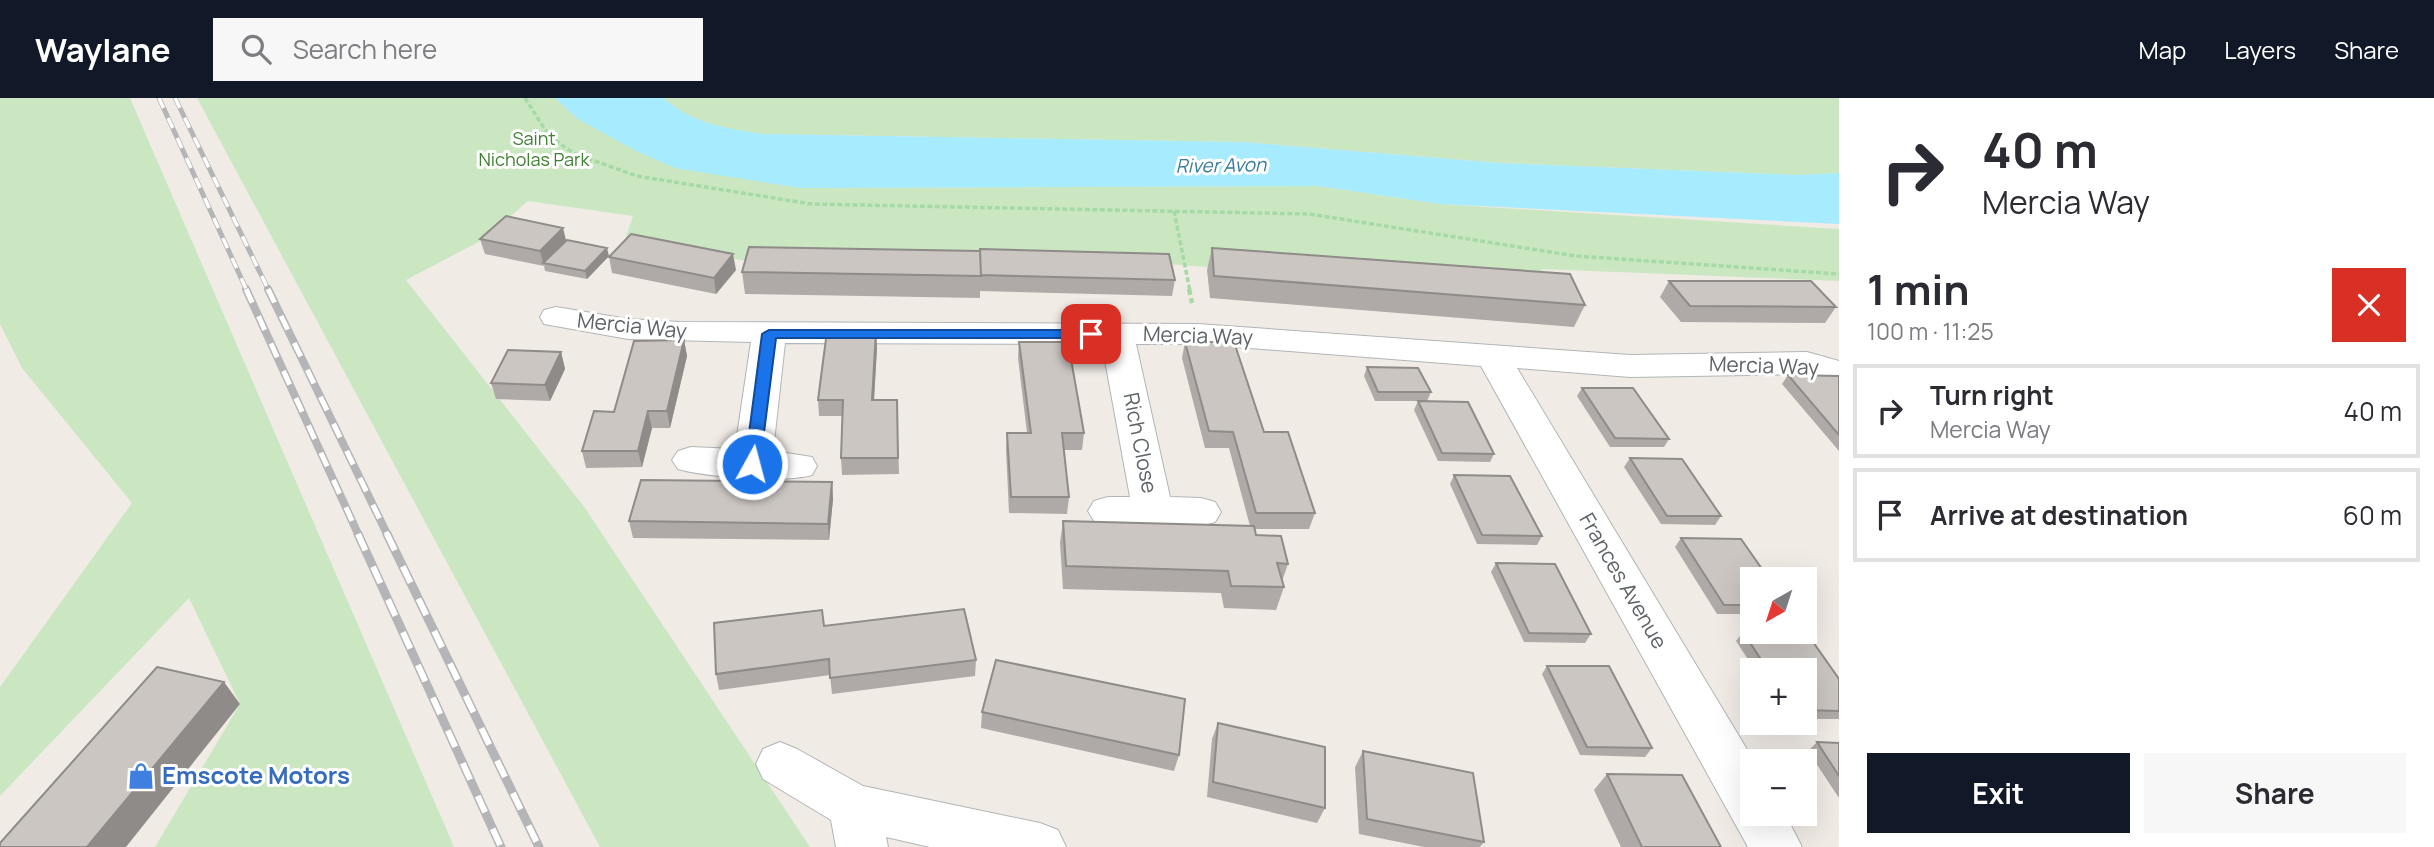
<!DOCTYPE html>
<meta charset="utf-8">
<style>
body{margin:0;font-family:Manrope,sans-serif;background:#f7f7f7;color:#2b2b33;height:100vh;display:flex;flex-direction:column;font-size:26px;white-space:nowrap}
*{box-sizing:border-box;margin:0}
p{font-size:23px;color:#7c7c81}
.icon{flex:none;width:38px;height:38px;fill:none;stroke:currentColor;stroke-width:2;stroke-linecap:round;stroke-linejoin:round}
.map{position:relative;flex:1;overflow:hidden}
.sheet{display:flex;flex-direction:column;background:#fff;width:595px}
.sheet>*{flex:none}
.banner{background:#fff;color:#2b2b33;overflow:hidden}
.needle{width:46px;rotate:219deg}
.tools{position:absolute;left:1740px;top:469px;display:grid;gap:14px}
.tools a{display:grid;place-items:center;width:77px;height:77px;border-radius:0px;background:#fff;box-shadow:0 7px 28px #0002;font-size:35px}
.pin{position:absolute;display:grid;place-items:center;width:60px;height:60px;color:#fff;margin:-30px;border-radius:14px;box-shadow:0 4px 10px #0006}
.me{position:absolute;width:77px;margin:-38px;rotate:7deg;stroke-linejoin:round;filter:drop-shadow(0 0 5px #0008)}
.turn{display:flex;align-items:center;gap:24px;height:147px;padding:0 28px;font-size:32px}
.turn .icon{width:91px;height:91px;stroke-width:2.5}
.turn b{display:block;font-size:49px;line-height:60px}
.round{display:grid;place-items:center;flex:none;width:74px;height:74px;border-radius:0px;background:#f7f7f7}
.summary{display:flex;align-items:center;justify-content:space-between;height:119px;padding:0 28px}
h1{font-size:42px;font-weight:700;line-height:52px}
.cta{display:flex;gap:14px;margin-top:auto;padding:14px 28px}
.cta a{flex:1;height:80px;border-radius:0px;background:#111827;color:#fff;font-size:28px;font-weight:700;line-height:80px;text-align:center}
.cta a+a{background:#f7f7f7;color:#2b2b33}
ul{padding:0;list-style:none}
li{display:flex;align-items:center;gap:21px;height:94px;margin:0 14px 10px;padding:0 14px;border:4px solid #e1e1e2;border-radius:0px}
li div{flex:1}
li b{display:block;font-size:26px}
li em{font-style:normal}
header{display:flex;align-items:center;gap:42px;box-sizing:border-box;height:98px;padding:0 35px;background:#111827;color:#fff}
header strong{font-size:33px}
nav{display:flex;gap:38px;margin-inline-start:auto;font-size:24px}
.search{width:490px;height:63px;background:#f7f7f7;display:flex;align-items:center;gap:18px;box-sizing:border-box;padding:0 24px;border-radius:0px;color:#7c7c81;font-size:26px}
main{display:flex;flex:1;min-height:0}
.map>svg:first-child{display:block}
</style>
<header>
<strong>Waylane</strong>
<div class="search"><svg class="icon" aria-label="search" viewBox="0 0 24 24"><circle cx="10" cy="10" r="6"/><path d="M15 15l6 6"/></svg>Search here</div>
<nav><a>Map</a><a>Layers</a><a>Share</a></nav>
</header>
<main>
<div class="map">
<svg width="1839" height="749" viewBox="0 0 1839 749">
<rect width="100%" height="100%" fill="#f0ebe5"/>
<path fill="#cae7c2" d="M0 0H130L454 749H155L240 606 189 500 0 698V589L132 405 22 270 0 226Z
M197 0H557L800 90 1318 88 1440 106 1839 131V183L1541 171 1562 194 1165 166 742 162 624 145 633 118 528 103 486 140 406 182 585 410 810 749H600Z
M663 0H1839V75L1796 77 1500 65 1243 44 763 36C724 30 694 26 663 0Z"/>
<path fill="#a6ebff" d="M555 0H663C694 26 724 30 763 36L1243 44 1500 65 1796 77 1839 75V126L1440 106 1318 88 800 90 675 70 636 53 578 21Z"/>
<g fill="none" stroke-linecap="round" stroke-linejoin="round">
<defs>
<path id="minor" d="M556 209 628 221 680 224 1198 226 1630 257 1807 254 1839 263V285L1806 276 1630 279 1517 270 1754 663 1752 716H1785L1802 749H1748L1481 268 1198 246H1136L1170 399 1201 400 1215 404 1221 414 1215 424 1201 428 1108 427 1094 423 1088 413 1094 403 1108 399H1130L1102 246 785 245 773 353 812 359 817 368 812 377C784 385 705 379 678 371L672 362 678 353 691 349 735 351 751 244 628 241 544 226 540 219 544 212Z
M780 644 797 651 863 688 1040 725 1058 732 1066 749H930L886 739 888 749H836L831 722 763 681 756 666 763 651Z"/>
</defs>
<use href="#minor" stroke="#b1b5b8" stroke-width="2"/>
<path stroke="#a5daa7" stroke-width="3.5" stroke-dasharray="5 2.5" stroke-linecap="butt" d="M525 0 549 38 575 56 637 78 811 106 1309 116 1576 158 1839 176
M1174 113 1190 193"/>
<path stroke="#a5daa7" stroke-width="4.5" stroke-dasharray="6 3.5" stroke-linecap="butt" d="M1189 191 1192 205"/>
<use href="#minor" fill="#fff" fill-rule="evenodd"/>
<defs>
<path id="rail-far2" d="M159 0 247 193
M175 0 269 193"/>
<path id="rail-far1" d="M246 191 359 438
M268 191 388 438"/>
<path id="rail" d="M358 436 501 749
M387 436 539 749"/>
</defs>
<use href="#rail-far2" stroke="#b4b5b6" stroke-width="5"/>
<use href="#rail-far1" stroke="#b4b5b6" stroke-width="8"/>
<use href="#rail" stroke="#b4b5b6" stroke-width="9"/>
<use href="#rail-far2" stroke="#fff" stroke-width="3.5" stroke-dasharray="11" stroke-linecap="butt"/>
<use href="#rail-far1" stroke="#fff" stroke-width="5" stroke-dasharray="15" stroke-linecap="butt"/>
<use href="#rail" stroke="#fff" stroke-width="6" stroke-dasharray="18" stroke-linecap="butt"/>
</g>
<path fill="#afaaa7" d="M480 141 566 142 609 158 587 181 545 173 544 168 485 156Z
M749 149 1175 182 1172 198 980 193V200L745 196 742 174Z
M1212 150 1585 207 1574 229 1210 200 1207 172Z
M609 159 736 172 716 196 612 175Z
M1669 183 1836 209 1825 225 1681 224 1660 199Z
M684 242 687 258 670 330H652L642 369 586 370 582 353 614 314Z
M1019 244 1084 335 1082 352H1064L1069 399 1067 416 1009 415 1006 351 1007 335H1027L1018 260Z
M1185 244 1264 334 1315 415 1309 431H1254L1256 437 1288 466 1282 483 1284 489 1276 512 1224 510 1221 495 1063 491 1060 445 1063 423 1250 428 1229 350H1205L1182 260Z
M877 249 874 302H897L899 376 842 377 841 360 843 318H819L818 302Z
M561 254 565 271 550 303 496 301 491 285Z
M1367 269 1431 294 1427 303H1375L1364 278Z
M1788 277 1839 278V353L1782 286Z
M1582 290 1669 341 1664 349H1610L1577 298Z
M1418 303 1494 356 1490 364 1438 363 1414 312Z
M1630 360 1721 418 1715 427 1661 426 1624 369Z
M1454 377 1542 438 1537 447 1477 446 1450 386Z
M832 384 833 401 829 442 633 440 629 423Z
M1681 440 1752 481V516H1717L1675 449Z
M1496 465 1591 536 1585 545 1524 544 1491 474Z
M824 528 976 562 975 578 832 596 830 577 719 592 716 576Z
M1743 534 1839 581V621H1804V572H1755L1736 543Z
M1547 568 1652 650 1645 659 1580 657 1542 576Z
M982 614 1179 657 1174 673 981 630Z
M1218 625 1325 710 1317 725 1207 699 1212 641Z
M1817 644 1839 645V700L1808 653Z
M1363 653 1484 744 1480 749H1424L1359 736 1355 669Z
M1607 676 1721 749H1621L1594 692Z"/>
<path fill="#8e8b88" d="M563 130 567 146 543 165 544 168 540 153Z
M607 150 609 158 587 181 585 173Z
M733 156 736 172 716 196 714 180Z
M876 233 877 249 873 319 872 302Z
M684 242 687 258 670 330 667 313Z
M561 254 565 271 550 303 545 287Z
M648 313 652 330 642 369 638 353Z
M832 384 833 401 829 442 828 426Z
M224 584 240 606 126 749H87Z"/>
<path fill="#cbc6c2" stroke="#8e8b88" stroke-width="2" d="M506 118 563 130 540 153 480 141Z
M631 136 733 156 714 180 609 159Z
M567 142 607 150 585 173 543 165Z
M749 149 980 153 981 178 742 174Z
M1212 150 1570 176 1585 207 1214 178Z
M980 151 1169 156 1175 182 981 177Z
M1669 183H1811L1836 209 1690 208Z
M827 233H876L872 302H897L898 360H841L843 302H818Z
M684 242 667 313H648L638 353H582L594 313 614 314 634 243Z
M1019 244H1068L1084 335H1062L1069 399H1011L1007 335H1031Z
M1185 244H1234L1264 334H1288L1315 415H1256L1233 334 1209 333Z
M508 252 561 254 545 287 491 285Z
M1367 269 1418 270 1431 294H1378Z
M1788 277 1839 278V337Z
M1582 290H1633L1669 341 1615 340Z
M1418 303 1468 304 1494 356 1442 355Z
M1630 360 1682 361 1721 418H1667Z
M1454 377 1510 378 1542 438 1482 437Z
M641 382 832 384 828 426 629 423Z
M1063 423 1254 428 1256 437 1281 438 1288 466 1277 465 1284 489 1231 488 1228 473 1066 468Z
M1681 440 1741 441 1769 481H1752V507H1724Z
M1496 465 1555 466 1591 536 1529 535Z
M964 511 976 562 830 580 829 561 716 576 714 525 822 512 824 528Z
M1743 534H1806L1839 581V613L1804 612V572H1768Z
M996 562 1185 601 1179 657 982 614Z
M1547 568H1609L1652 650 1587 649Z
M157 569 224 584 87 749H0V745Z
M1218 625 1325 649V710L1213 684Z
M1817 644 1839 645V678Z
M1363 653 1473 675 1484 744 1367 721Z
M1607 676 1682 677 1721 749H1642Z"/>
<path fill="#1a73e8" stroke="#114b97" stroke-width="2" d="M769 232H1091L1098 236 1091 240H776L760 366 752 371 745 366 762 236Z"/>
<defs>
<symbol id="shop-bare" viewBox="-9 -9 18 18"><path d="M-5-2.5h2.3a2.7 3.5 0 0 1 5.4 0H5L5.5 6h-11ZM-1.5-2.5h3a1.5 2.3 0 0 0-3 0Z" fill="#3f7fe0" stroke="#fff" stroke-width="2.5" paint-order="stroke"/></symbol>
</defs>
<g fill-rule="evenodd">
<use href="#shop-bare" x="122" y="659" width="38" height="38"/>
</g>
<g text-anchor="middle" stroke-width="6" stroke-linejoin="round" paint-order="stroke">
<g font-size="18" fill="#3f8032" stroke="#fff">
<text x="534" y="47">Saint<tspan x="534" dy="21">Nicholas Park</tspan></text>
</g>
<g font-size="19" font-style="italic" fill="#387c99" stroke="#fff">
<text transform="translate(1221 67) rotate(-1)" y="7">River Avon</text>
</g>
<g font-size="21" fill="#5d6366" stroke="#fff">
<text transform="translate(632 228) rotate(6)" y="7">Mercia Way</text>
<text transform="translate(1198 238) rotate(2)" y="7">Mercia Way</text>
<text transform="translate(1764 268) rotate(2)" y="7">Mercia Way</text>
<text transform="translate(1140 345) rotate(79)" y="7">Rich Close</text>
<text transform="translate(1623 483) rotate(60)" y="7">Frances Avenue</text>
</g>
<g font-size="24" font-weight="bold" fill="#366cbe" stroke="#fff" text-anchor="start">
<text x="162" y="686">Emscote Motors</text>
</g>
</g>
</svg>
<div class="tools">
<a><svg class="needle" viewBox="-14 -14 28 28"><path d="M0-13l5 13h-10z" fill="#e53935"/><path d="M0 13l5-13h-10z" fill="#7c7c81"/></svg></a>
<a>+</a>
<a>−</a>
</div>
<div class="pin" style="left:1091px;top:236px;background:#d93025"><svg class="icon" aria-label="arrive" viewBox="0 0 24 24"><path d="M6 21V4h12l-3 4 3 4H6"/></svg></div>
<svg class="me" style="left:752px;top:366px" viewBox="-20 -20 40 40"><circle r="17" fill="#1a73e8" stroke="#fff" stroke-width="3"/><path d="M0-11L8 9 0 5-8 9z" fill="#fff"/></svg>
</div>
<section class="sheet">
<div class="banner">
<div class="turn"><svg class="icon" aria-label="right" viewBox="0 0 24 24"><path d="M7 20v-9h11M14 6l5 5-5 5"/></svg><div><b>40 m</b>Mercia Way</div></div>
</div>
<div class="summary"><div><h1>1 min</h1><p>100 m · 11:25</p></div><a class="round" style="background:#d93025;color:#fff"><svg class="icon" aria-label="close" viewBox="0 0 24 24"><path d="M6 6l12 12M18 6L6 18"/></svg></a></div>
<ul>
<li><svg class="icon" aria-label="right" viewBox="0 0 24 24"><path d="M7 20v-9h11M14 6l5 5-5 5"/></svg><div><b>Turn right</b><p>Mercia Way</p></div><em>40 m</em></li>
<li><svg class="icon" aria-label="arrive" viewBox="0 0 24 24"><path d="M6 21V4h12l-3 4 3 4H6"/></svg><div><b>Arrive at destination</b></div><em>60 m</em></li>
</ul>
<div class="cta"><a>Exit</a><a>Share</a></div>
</section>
</main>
